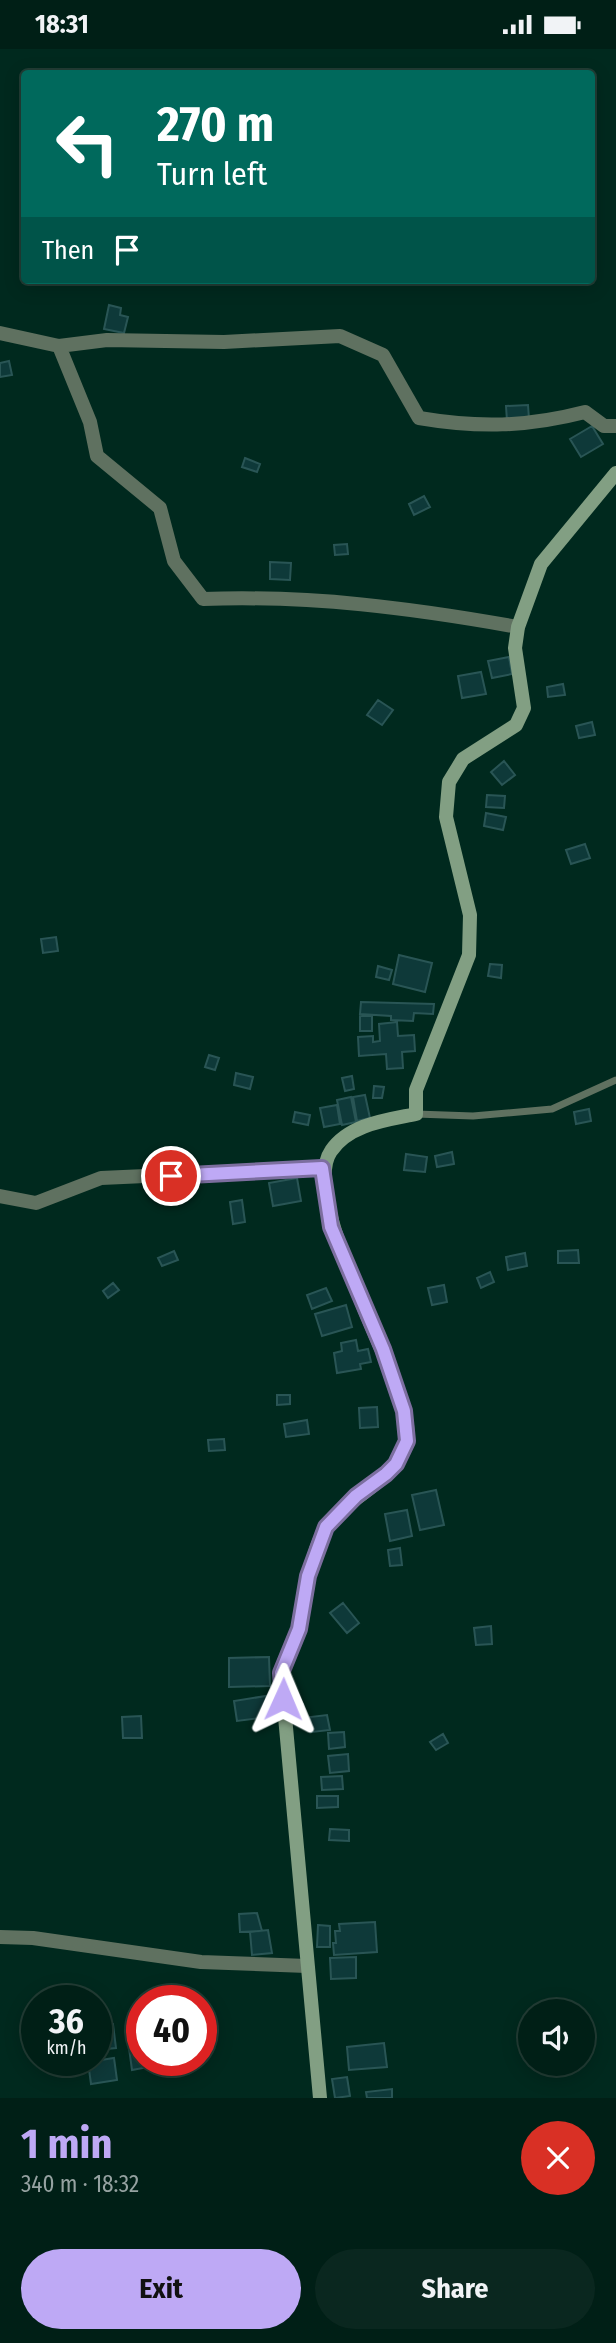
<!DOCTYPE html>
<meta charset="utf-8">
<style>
body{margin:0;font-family:"Fira Sans Condensed",sans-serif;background:#0a271f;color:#f1f3f6;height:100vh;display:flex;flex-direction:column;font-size:26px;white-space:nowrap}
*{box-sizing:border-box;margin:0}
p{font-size:23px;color:#95a2a1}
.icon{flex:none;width:38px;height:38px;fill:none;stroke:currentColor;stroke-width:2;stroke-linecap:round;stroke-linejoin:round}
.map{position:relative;height:2049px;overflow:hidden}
.details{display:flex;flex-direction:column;background:#001f16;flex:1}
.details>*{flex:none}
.hud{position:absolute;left:21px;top:21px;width:574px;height:214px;border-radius:7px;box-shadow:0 4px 18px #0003,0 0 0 2px #223d35;background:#00695c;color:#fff;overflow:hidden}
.controls{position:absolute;left:518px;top:1950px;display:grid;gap:14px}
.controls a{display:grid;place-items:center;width:77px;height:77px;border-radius:50%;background:#001f16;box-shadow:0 4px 18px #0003,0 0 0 2px #223d35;font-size:35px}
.speed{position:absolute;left:21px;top:1936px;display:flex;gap:14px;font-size:35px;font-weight:700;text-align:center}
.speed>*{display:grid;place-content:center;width:91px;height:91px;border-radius:50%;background:#001f16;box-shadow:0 4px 18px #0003,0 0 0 2px #223d35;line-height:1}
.speed small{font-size:18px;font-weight:400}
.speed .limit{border:10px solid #d22;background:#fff;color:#111}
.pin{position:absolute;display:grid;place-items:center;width:60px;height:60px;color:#fff;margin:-30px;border:4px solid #fff;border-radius:50%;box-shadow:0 2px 7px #0007}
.me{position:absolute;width:77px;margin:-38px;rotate:1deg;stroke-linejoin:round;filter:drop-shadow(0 0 5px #0008)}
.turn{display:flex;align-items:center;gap:24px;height:147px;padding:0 21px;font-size:32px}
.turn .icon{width:91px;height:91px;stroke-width:2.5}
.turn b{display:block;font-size:49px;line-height:60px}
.then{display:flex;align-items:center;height:66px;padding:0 21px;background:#0003;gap:14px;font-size:26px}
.round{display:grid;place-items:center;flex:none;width:74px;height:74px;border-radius:37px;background:#0a271f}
.summary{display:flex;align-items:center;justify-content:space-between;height:119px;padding:0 21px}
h1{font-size:42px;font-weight:700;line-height:52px;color:#bea9f5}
.primary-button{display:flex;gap:14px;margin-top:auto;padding:14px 21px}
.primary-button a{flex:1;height:80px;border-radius:42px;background:#bea9f5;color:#111;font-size:28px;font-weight:700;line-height:80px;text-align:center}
.primary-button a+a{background:#0a271f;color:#f1f3f6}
.status{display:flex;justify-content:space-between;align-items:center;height:49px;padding:0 35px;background:#001f16;direction:ltr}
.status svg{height:19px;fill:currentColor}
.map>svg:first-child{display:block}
</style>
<div class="status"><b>18:31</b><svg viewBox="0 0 49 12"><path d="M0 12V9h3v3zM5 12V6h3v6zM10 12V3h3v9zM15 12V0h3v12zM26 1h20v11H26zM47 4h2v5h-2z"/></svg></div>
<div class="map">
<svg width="616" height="2049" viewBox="0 0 616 2049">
<rect width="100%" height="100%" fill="#00291e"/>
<path fill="#0e3939" stroke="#295555" stroke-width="2" d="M109 256 121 259 120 266 128 268 124 284 104 280Z
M9 312 12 326 0 328V314Z
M528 356 529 370 507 372 506 357Z
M592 377 603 395 581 408 570 390Z
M245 409 260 415 257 423 242 418Z
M424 447 430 458 414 466 409 455Z
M347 495 348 505 335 506 334 496Z
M270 513 291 514 290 531 270 530Z
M509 608 512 625 492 629 488 612Z
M481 623 486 645 462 649 458 627Z
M563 635 565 646 548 648 547 638Z
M378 651 393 661 382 676 367 666Z
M592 673 595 686 579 689 576 677Z
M504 712 515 726 502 736 491 723Z
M487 746 505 747 504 759 486 758Z
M486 764 506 768 503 781 484 777Z
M585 795 590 809 571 815 566 801Z
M56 888 58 902 43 904 41 890Z
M399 906 432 914 425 943 393 935Z
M490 915 502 916 501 929 488 927Z
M378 917 392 921 389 931 376 928Z
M361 953 434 955 433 965 414 964 413 972 391 971V967L360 965Z
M360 967H372V982H360Z
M397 973 398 987 414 986 415 1002 402 1003 403 1019 387 1020 386 1005 359 1007 358 988 373 987V993L380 992 379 975Z
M209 1006 219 1009 215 1021 205 1018Z
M236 1024 253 1028 250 1040 234 1036Z
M352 1027 354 1040 345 1042 342 1029Z
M374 1037 384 1038 382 1049H373Z
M365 1046 370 1069 357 1072 353 1048Z
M351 1048 356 1073 342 1076 337 1051Z
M337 1056 340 1075 324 1078 320 1059Z
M589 1060 591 1072 576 1075 574 1063Z
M295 1063 310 1066 308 1076 293 1073Z
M452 1103 454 1115 437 1118 435 1107Z
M406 1105 427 1108 425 1123 404 1121Z
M297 1129 301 1152 273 1157 269 1134Z
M242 1151 245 1173 233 1175 230 1153Z
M578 1201 579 1214H558V1202Z
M174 1202 178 1211 162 1217 158 1209Z
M525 1204 527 1217 508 1221 506 1208Z
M490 1223 494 1233 481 1239 477 1229Z
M113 1234 119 1241 108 1249 103 1242Z
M444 1236 447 1253 432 1256 428 1239Z
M326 1239 332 1252 312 1260 307 1246Z
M346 1256 352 1278 322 1287 315 1265Z
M356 1291 358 1302 368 1300 371 1313 360 1315 361 1320 337 1324 334 1304 342 1302 341 1294Z
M277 1346H290V1355L277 1356Z
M377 1358 378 1378 360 1379 359 1359Z
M307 1371 309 1385 286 1388 284 1375Z
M224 1390 225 1401 209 1402 208 1391Z
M436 1441 444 1476 420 1481 412 1446Z
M407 1461 412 1487 390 1492 385 1465Z
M400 1499 402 1516 390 1517 388 1501Z
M343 1554 359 1574 347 1584 330 1564Z
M491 1577 492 1595 476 1596 474 1579Z
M269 1608 270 1637 229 1638V1609Z
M266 1647 268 1668 237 1672 234 1652Z
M303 1655 305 1668 295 1670 293 1656Z
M327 1666 330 1681 312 1683 310 1668Z
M141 1667 142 1689H123L122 1668Z
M344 1683 345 1698 329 1700 328 1684Z
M443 1685 448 1694 436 1701 430 1693Z
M348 1705 349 1722 330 1724 328 1707Z
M342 1727 343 1740 322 1741 321 1728Z
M317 1747H338V1758L317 1759Z
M330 1780 349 1781V1792L329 1791Z
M257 1864 262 1882 240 1883 239 1865Z
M375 1873 377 1903 334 1906 333 1894H336L335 1882H340L339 1875Z
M318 1876 330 1877V1898H317Z
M268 1881 272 1904 252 1906 250 1883Z
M356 1908V1929L331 1930 330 1909Z
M113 1975 116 1999 96 2001V1977Z
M384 1994 387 2018 349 2021 347 1998Z
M140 1997 143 2019 132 2021 129 1999Z
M114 2009 117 2031 91 2035 88 2013Z
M347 2028 350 2047 335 2049 332 2030Z
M392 2040V2049H367L366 2043Z"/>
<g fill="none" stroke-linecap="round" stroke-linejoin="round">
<path stroke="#5f7160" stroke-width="7" d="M416 1065 473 1067 552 1060 616 1031"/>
<path stroke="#5f7160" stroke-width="14" d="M0 284 59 297 107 291 224 293 340 287 383 306 419 369C478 379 527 378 585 363L604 377H616
M59 297 90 373 97 407 160 459 174 512 203 550C312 546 411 559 518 578
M0 1147 36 1154 101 1129 322 1119
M0 1888 33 1889 201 1913 307 1917"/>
<path stroke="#829f83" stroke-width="14" d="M320 2049 281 1624C287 1609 295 1595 299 1580 309 1547 307 1507 327 1478 350 1445 394 1434 406 1394 412 1376 399 1349 394 1332 378 1285 303 1142 331 1102 349 1075 387 1071 416 1065V1041L469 906 470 866 446 768 449 733 463 710 516 676 524 659 515 599 518 578 541 515 616 424"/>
</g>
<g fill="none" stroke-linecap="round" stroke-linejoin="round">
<defs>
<path id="route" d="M171 1127 322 1119 331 1178 383 1300 404 1362 407 1392 396 1415 386 1425 356 1447 326 1478 308 1527 299 1580 281 1624 283 1650"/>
</defs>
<use href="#route" stroke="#7c6e9f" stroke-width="18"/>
<use href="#route" stroke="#bea9f5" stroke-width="12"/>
</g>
</svg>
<div class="controls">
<a><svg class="icon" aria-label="sound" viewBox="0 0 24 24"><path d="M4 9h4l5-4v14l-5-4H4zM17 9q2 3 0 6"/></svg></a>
</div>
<div class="speed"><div>36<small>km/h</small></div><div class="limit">40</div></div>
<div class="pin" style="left:171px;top:1127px;background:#d93025"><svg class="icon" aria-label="arrive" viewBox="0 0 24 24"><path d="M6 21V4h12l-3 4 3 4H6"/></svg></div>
<svg class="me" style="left:283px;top:1650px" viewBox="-20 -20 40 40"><path d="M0-17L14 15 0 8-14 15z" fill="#bea9f5" stroke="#fff" stroke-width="4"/></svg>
<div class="hud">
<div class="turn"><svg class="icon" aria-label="left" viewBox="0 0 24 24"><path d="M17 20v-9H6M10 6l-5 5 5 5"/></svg><div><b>270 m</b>Turn left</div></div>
<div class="then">Then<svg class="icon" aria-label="arrive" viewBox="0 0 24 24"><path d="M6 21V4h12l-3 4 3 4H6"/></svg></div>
</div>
</div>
<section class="details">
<div class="summary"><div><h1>1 min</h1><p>340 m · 18:32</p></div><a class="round" style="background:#d93025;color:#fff"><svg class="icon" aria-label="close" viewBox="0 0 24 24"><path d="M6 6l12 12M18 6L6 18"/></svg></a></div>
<div class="primary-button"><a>Exit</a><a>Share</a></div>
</section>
